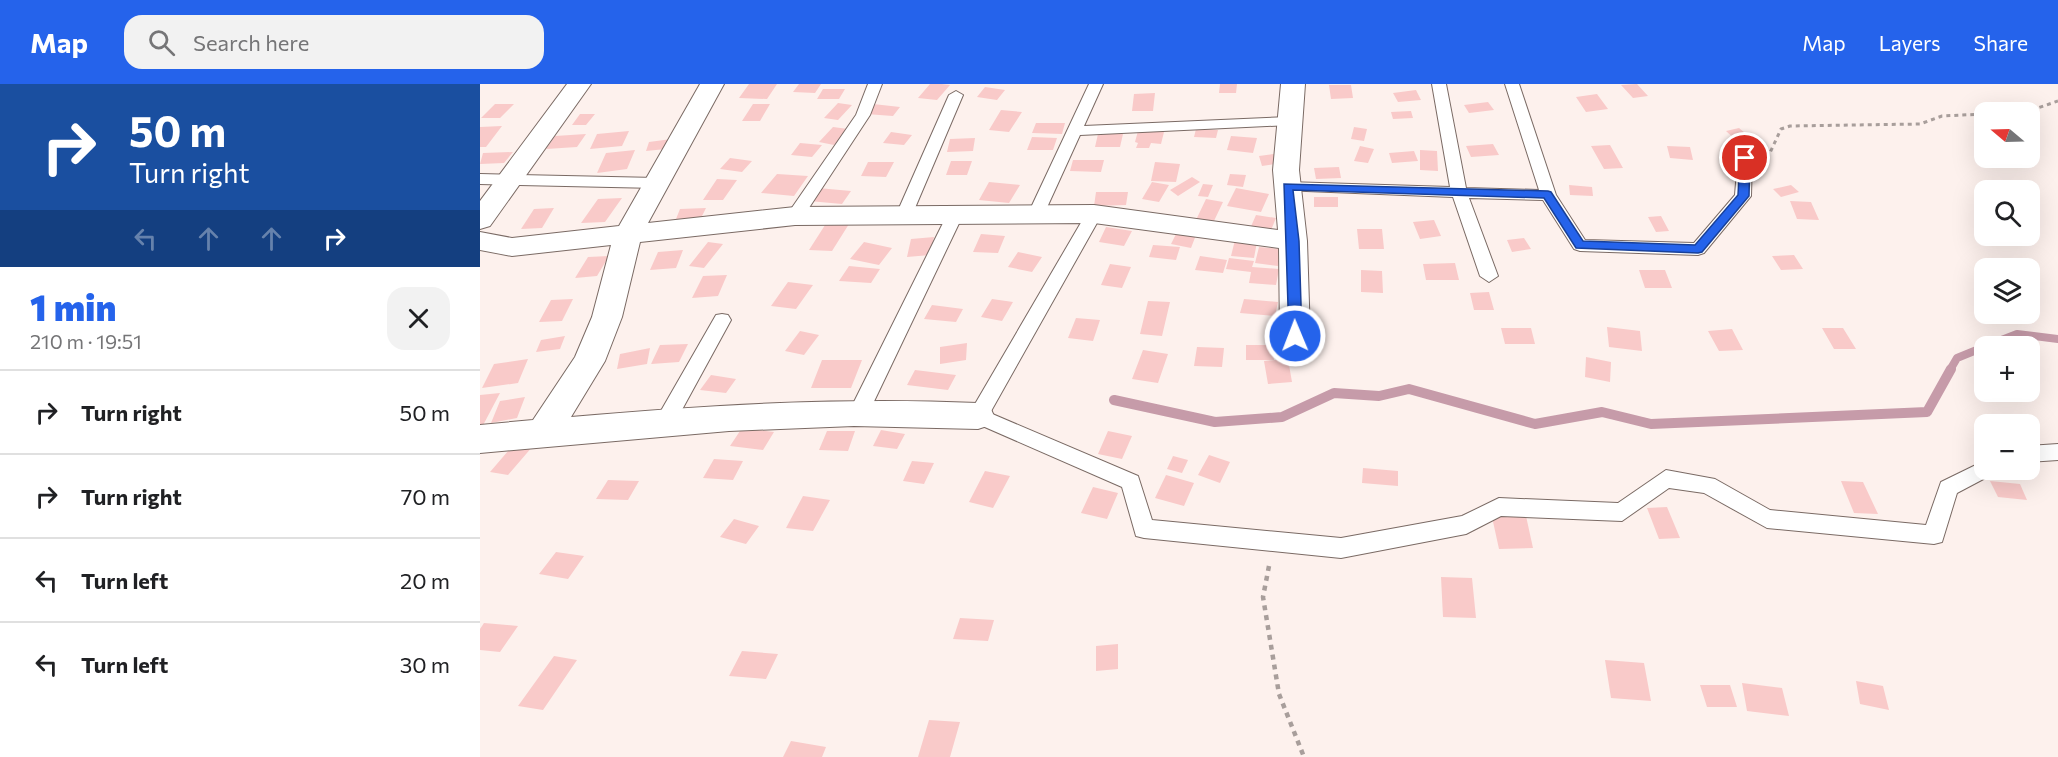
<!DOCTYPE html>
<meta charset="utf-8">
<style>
body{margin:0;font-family:Commissioner,sans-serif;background:#f2f2f2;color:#202124;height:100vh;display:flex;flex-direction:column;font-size:22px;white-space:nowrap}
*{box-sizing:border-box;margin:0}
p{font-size:20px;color:#757577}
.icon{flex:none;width:33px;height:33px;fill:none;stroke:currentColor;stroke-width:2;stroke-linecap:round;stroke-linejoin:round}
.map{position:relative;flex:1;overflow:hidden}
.details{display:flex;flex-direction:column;background:#fff;width:480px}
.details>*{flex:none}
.top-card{background:#1a4fa0;color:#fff;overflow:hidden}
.needle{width:39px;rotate:289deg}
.controls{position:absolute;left:1494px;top:18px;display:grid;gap:12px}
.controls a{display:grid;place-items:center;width:66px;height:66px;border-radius:12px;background:#fff;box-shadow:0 6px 24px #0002;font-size:30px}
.pin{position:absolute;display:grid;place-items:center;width:51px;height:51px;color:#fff;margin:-26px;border:3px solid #fff;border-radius:50%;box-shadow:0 2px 6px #0007}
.me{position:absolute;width:66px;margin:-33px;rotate:359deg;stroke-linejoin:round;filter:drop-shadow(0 0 4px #0008)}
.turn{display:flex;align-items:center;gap:21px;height:126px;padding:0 30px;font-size:27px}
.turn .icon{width:78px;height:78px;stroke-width:2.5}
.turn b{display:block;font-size:42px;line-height:51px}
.lanes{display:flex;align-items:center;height:57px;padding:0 30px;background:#0003;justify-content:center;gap:30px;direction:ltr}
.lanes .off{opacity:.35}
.round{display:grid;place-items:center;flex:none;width:63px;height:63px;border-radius:18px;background:#f2f2f2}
.head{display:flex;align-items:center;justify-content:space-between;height:102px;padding:0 30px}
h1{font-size:36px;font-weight:800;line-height:45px;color:#2563eb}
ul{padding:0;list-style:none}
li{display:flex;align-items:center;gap:18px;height:84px;padding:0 30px;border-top:2px solid #e0e0e0}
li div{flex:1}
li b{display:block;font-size:22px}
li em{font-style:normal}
header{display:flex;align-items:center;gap:36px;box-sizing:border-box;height:84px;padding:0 30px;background:#2563eb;color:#fff}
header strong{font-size:28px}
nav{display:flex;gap:33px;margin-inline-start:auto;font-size:21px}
.search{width:420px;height:54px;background:#f2f2f2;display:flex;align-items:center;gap:15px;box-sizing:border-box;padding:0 21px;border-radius:18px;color:#757577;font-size:22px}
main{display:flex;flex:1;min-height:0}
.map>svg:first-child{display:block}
</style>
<header>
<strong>Map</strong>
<div class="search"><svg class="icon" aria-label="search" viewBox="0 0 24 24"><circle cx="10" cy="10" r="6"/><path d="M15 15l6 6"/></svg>Search here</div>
<nav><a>Map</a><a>Layers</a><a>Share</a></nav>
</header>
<main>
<section class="details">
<div class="top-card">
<div class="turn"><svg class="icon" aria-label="right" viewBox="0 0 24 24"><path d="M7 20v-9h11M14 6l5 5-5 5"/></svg><div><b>50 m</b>Turn right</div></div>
<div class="lanes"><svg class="icon off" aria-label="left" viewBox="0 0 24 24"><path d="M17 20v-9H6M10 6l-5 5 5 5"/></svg><svg class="icon off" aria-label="ahead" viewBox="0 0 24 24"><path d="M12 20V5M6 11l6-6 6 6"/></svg><svg class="icon off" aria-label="ahead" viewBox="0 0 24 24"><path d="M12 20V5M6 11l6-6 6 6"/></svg><svg class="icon" aria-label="right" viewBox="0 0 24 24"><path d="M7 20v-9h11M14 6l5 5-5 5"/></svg></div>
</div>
<div class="head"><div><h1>1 min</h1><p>210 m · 19:51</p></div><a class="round"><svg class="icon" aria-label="close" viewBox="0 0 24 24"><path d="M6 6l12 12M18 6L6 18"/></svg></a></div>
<ul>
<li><svg class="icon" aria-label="right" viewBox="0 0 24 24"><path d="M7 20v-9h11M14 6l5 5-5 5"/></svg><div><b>Turn right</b></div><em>50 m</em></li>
<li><svg class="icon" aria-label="right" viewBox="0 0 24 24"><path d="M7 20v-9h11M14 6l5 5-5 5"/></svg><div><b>Turn right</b></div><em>70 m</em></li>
<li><svg class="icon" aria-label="left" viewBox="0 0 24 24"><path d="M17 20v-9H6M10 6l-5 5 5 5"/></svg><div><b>Turn left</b></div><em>20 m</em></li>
<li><svg class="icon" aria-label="left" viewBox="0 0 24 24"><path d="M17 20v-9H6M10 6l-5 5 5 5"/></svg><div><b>Turn left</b></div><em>30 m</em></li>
</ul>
</section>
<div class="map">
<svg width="1578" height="673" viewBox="0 0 1578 673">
<rect width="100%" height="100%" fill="#fdf1ed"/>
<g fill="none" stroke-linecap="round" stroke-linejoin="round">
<path stroke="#c69ba9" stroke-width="8" d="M1506 262 1537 250 1578 255
M1470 286 1477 274 1504 263"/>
<path stroke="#c69ba9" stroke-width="10" d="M634 316 735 338 802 333 854 309 899 312 929 305 1055 340 1122 328 1171 340 1447 328 1471 285"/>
</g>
<path fill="#f9cac9" d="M269 0H297L287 15 259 14Z
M319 0H341L335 9 313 8Z
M450 0H462L470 1 457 16 438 14Z
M740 0H757L756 9H739Z
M1157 0 1168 12 1153 14 1141 1Z
M849 1H871L873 14 851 15Z
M505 3 525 6 517 16 497 13Z
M343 5H365L359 15H337Z
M936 6 941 16 918 18 913 9Z
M675 9 673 27H652L654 10Z
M1117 10 1128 25 1106 28 1096 13Z
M1008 18 1014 26 989 29 984 21Z
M358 19 372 21 358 36 344 34Z
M15 20H34L20 34H1Z
M273 20H290L280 37H262Z
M393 20 420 23 413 32 386 30Z
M521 26 542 28 529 48 509 46Z
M931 27 933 34 913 35 911 28Z
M100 30H115L106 41H92Z
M556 39H585L582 50 552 49Z
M22 42 6 63H0V43Z
M353 43 368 45 354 61 339 58Z
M874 43 887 45 884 57 871 55Z
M1259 44 1271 54 1258 58 1246 47Z
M716 45 738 46 736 54 714 53Z
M149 47 142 62 110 65 117 50Z
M658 47 684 48 681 60 671 59 669 64H656L658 59 655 58Z
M411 48 432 51 424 61 403 59Z
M106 50 97 63 66 65 75 52Z
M618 50H643L640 63H615Z
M751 52 777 54 773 69 747 66Z
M552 53 577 54 573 66H547Z
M199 54 196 64 166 67 169 58Z
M495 54 493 67 467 68 470 55Z
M320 59 342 61 332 73 311 71Z
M1013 60 1019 71 991 73 986 62Z
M1130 61 1143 84 1124 85 1111 62Z
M880 62 894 65 888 79 874 77Z
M1187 62 1210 63 1213 76 1190 74Z
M155 66 147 85 117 89 126 69Z
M940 66 957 67 958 87 940 86Z
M934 67 938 77 912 79 909 69Z
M33 68 24 79 0 80 3 69Z
M800 69 803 79 782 82 779 72Z
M250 74 272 77 262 88 240 85Z
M593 76H624L621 88 590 87Z
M471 77H492L487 91H466Z
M388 78H414L406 93 381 92Z
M675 78 700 80 696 98 671 97Z
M859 83 861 94 836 95 834 84Z
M297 90 328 92 314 112 281 109Z
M750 90 766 91 763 103 747 101Z
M712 93 720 98 698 112 690 106Z
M237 95 257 96 243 116H223Z
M509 98 540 101 529 119 499 116Z
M672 98 689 101 679 118 662 115Z
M723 100 733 101 728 113 718 112Z
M1089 101 1112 103 1113 112 1090 111Z
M1311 101 1319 108 1301 113 1293 105Z
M338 104 371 107 362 120 329 117Z
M756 104 789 110 781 128 747 122Z
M616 108H648L646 121 614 122Z
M834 113H858V123H834Z
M142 114 125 138 101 139 118 115Z
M726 115 743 118 733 139 716 136Z
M1310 117 1331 118 1339 136 1317 135Z
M74 124 62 144 41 145 54 125Z
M226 124 221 134 196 135 200 125Z
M776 131 796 134 789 151 769 147Z
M1181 132 1189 147 1176 148 1168 133Z
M954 136 961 152 940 155 933 138Z
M347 138 369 140 352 167 329 166Z
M626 143 652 147 644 162 619 158Z
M877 145H902L904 165H879Z
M697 148 716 151 711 164 691 160Z
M501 150 525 152 518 169 493 168Z
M454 153 450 171 427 173 431 155Z
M1044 154 1051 165 1032 168 1027 156Z
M755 156 777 158 774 174 751 172Z
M228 158 243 160 224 184 209 182Z
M384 158 412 164 399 181 370 175Z
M673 161 700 163 696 176 669 173Z
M779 163 802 165 798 182 775 179Z
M203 166 196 184 170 186 178 168Z
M538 168 562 173 552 188 528 183Z
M1314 171 1323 185 1301 186 1292 172Z
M129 172 117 192 95 194 108 173Z
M720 172 747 176 743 189 715 186Z
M749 174 774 177 772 183 799 185 796 201 769 199 771 188 746 185Z
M975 179 979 196H946L943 180Z
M630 180 651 183 642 204 621 201Z
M369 182 400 185 391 199 359 197Z
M881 186 902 187 903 209 881 208Z
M1159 186H1185L1192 204H1165Z
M247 191 238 212 212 214 223 192Z
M308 198 333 201 316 225 291 222Z
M1009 208 1014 226H994L990 209Z
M93 215 82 237 59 238 71 216Z
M512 215 533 218 522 237 501 233Z
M764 215 798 218 795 232 760 229Z
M668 217 690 218 682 252 660 250Z
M452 221 483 225 476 238 444 235Z
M596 234 620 236 613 257 588 254Z
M1127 243 1160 247 1162 267 1129 263Z
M1021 244H1051L1055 260H1025Z
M1342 244H1363L1376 265H1354Z
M1252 245 1263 266 1239 267 1228 247Z
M320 247 339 251 324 271 305 267Z
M85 252 80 265 56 268 61 256Z
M487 259 486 276 460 280V263Z
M208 260 199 278 171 280 180 261Z
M766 261H793L794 276H766Z
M717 263 744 264 742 283 714 282Z
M170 264 167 280 137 285 140 270Z
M663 266 688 270 678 299 652 295Z
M1106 273 1131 278 1130 298 1105 293Z
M48 275 38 299 2 304 14 280Z
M808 275 812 298 788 300 784 277Z
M342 276H382L371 304H331Z
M435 286 476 291 468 306 427 301Z
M231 291 256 295 246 309 220 306Z
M20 309 0 347V311Z
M45 313 37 334 11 339 20 317Z
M262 344 294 348 283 366 250 362Z
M401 346 425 350 417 365 393 362Z
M347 347H375L368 367 339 366Z
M628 347 652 352 642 375 618 370Z
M35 359 53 362 28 391 10 388Z
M729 371 750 378 740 399 718 391Z
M693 372 708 376 702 389 687 385Z
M234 375 263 377 253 396 223 394Z
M432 377 454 379 444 400 423 397Z
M883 384 918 387V402L882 399Z
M505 387 530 392 513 424 489 418Z
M686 391 714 399 704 422 675 414Z
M128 396 159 397 148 416 116 415Z
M1361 397 1383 398 1398 430 1374 429Z
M1510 397 1540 400 1547 416 1518 413Z
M613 403 638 409 627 435 601 429Z
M323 412 350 416 333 447 306 444Z
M1187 423 1200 454 1179 455 1167 424Z
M1046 432 1053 464 1019 465 1012 433Z
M254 435 279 442 266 460 240 453Z
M76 468 104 472 88 495 59 490Z
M961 493 992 494 996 534 963 533Z
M480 534 514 536 508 557 473 555Z
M4 539 38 542 20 568 0 566V545Z
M638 560V585L616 587V562Z
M262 567 298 570 286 595 249 592Z
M74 572 97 576 63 626 38 622Z
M1125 576 1164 579 1171 617 1131 614Z
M1376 597 1403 602 1409 626 1380 620Z
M1262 599 1302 604 1309 632 1267 627Z
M1220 601H1250L1257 623H1227Z
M449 636 480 638 470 673H438Z
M311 657 346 663 342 673H303Z"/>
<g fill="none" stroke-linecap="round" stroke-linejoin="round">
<defs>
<path id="lane" d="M388 0H402L390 31 321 136H309L307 132 309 128 376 31Z
M609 0H623L604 42 810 33 817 37 810 41 600 51 564 130 562 134H550L548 130Z
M952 0H966L986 104 1059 106 1025 0H1039L1076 111 1105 156 1214 159 1255 111 1258 74 1265 69 1272 74 1271 112 1224 169 1218 171 1100 167 1094 165 1063 116 989 114 1018 192 1009 198 1000 192 973 113 802 106 799 103 807 98 970 103Z
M476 7 483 11 432 131 430 135H418L416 131 469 11Z
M0 90 177 94 185 99 177 104 0 100Z
M614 125 622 130 510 329 658 392 672 436 861 454 982 432 1019 414 1138 419 1186 386 1235 395 1290 426 1446 441 1461 398 1504 377V386H1514L1511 391 1477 409 1462 458 1454 460 1287 444 1224 409 1189 404 1142 437 1021 432 986 450 861 474 664 454 656 452 642 403 491 337 488 332 606 130Z
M475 126 483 131 388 330 385 335 378 338 371 335 368 330 467 131Z
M242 230 248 231 251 236 192 344 185 346 178 344 175 338 178 332 236 231Z
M1578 360V376L1550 378V362Z"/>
<path id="street" d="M87 0H111L10 142 0 145V117Z
M220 0H244L168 139 315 123 614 121 798 146 793 86 801 0H825L819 86 827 157 830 252 826 260 815 263 804 260 800 252 799 164 614 139 315 141 160 158 142 233 125 277 91 333C226 321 362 313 498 319L510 323 514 332 510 341 498 345 374 342 249 347 0 369V341L53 336 95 273 112 233 131 161 32 172 0 166V148L32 154 139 142Z"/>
</defs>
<use href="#lane" stroke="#7a6a64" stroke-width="2"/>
<use href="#street" stroke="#7a6a64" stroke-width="2"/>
<path stroke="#a89e9b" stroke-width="3" stroke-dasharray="4 4" stroke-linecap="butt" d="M1512 28 1549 27 1578 17
M1285 72 1289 71 1301 45 1310 42 1440 40 1462 32 1504 30"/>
<path stroke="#a89e9b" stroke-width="4.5" stroke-dasharray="5 5" stroke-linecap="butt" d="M789 482 783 513 799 610 824 673"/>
<use href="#lane" fill="#fff" fill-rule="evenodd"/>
<use href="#street" fill="#fff" fill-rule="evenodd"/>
</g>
<path fill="#2563eb" stroke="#184099" stroke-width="1.5" d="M1265 71 1270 74 1269 112 1222 168 1218 169 1096 164 1064 114 813 106 819 157 822 252 815 257 809 252 804 100 1068 107 1071 108 1103 157 1215 161 1258 111 1260 74Z"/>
</svg>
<div class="controls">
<a><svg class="needle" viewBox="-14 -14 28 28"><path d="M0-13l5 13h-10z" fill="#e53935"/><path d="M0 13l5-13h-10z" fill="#757577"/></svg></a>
<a><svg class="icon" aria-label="search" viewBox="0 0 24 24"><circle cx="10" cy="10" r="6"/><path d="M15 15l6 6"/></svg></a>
<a><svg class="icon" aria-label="layers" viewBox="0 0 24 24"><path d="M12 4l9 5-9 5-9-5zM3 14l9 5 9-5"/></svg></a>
<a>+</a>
<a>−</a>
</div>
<div class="pin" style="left:1265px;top:74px;background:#d93025"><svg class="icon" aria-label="arrive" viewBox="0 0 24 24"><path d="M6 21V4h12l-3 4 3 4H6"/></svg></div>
<svg class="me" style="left:815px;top:252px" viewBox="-20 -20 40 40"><circle r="17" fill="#2563eb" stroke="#fff" stroke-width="3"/><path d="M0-11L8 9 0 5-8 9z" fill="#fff"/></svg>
</div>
</main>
